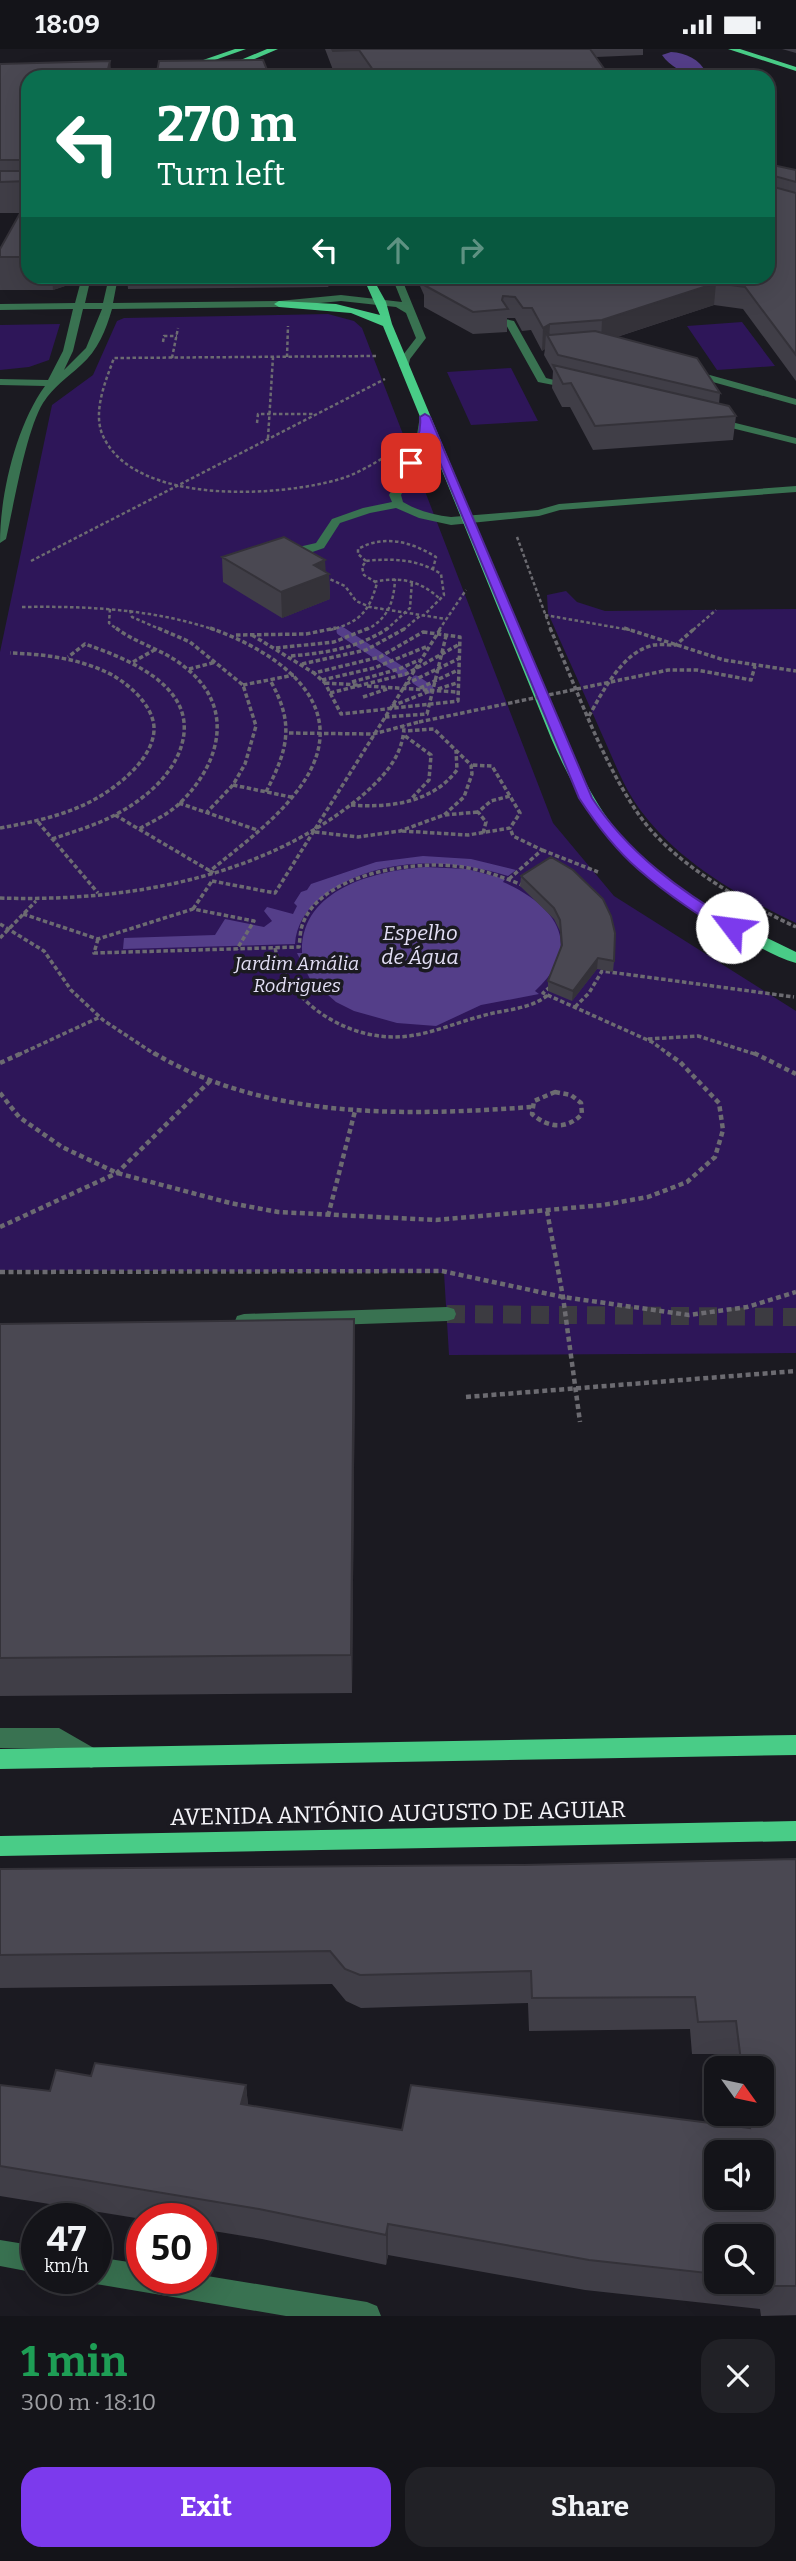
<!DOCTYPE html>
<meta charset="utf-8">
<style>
body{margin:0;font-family:Bitter,serif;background:#212126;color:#f1f3f6;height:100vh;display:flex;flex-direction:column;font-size:26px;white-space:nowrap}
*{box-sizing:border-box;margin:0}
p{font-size:23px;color:#9d9ea2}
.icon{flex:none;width:38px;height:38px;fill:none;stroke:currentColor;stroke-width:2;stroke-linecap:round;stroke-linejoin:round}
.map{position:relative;height:2267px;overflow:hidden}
.drawer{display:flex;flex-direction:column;background:#141419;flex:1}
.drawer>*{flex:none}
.guide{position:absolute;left:21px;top:21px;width:754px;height:214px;border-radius:21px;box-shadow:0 7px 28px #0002,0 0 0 2px #333338;background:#0b6e4f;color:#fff;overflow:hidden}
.needle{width:46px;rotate:123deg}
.fabs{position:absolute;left:704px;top:2007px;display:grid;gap:14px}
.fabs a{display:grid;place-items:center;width:70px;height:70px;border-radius:14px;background:#141419;box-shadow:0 7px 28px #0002,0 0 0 2px #333338;font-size:35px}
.speed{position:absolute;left:21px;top:2154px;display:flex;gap:14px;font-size:35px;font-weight:700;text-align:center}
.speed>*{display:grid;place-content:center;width:91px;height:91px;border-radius:50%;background:#141419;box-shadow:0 7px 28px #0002,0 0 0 2px #333338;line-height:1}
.speed small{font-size:18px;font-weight:400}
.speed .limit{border:10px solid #d22;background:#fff;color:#111}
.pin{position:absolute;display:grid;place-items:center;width:60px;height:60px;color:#fff;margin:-30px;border-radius:14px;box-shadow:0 4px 10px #0006}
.me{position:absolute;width:77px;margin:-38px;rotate:300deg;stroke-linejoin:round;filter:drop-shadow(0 0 5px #0008)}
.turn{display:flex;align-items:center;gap:24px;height:147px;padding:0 21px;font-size:32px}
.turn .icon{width:91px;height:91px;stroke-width:2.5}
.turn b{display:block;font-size:49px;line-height:60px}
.lanes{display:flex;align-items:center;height:66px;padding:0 21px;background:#0003;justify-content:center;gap:35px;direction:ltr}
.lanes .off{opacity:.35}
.round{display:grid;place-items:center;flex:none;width:74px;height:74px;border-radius:21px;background:#212126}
.summary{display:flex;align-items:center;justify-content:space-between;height:119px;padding:0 21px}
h1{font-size:42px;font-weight:700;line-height:52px;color:#1e9e55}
.button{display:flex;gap:14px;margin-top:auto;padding:14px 21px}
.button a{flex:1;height:80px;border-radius:21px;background:#7c3aed;color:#fff;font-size:28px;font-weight:700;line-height:80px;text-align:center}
.button a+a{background:#212126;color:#f1f3f6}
.status{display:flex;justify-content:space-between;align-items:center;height:49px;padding:0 35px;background:#141419;direction:ltr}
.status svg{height:19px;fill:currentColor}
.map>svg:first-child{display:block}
</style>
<div class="status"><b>18:09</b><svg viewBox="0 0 49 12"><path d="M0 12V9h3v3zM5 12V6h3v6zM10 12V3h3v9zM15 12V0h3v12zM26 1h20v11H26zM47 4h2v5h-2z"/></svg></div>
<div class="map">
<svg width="796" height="2267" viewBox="0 0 796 2267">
<rect width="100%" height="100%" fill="#1b1a21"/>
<path fill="#2e1659" d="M328 265 354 272 362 279 553 774 614 847 796 962V1304L449 1306 444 1224 0 1221V603L52 356 93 326 117 272 124 269Z
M742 273 775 317 717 321 687 277Z
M60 275 49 311 29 318 0 321V276Z
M511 319 538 372 471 376 447 323Z
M566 542 577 553 605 562 796 560V874C739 847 680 814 641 762 623 738 613 709 600 681 583 642 565 603 548 564L547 546Z"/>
<path fill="#543e89" d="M671 3C686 4 700 10 706 24 690 29 671 19 662 6Z
M423 807 471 810 516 821 508 827C448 808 372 807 321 849 306 860 296 877 295 895L123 900 124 889 215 886 225 870 264 878 272 872 264 862 267 858 293 865 297 857 294 854 301 843 307 841 311 835 376 813Z
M425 818 467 820 505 830 503 833C556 856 585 897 535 942L539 945 481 956 436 977 397 974 354 962 336 953 310 930 297 904H302C300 840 374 822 425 818Z"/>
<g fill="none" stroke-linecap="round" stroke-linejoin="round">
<path stroke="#543e89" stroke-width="9" d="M341 582 403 623
M416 631 429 640"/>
<path stroke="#3c3b41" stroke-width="18" stroke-dasharray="18 10" stroke-linecap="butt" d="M447 1265 796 1268"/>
<path stroke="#6c6b71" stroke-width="2.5" stroke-dasharray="3.5 2.5" stroke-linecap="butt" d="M163 293 164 287H177
M376 307 114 309C106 331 92 363 103 387 135 457 280 448 340 430 357 425 373 415 388 406
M287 308 288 277
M172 309 178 279
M257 374 258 365H315
M268 389 273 308
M517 488 551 581
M31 512 385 330
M366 512 358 505V500C384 485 412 493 436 508L433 520
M325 528 345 537 356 552 370 558 446 570
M374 533C400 527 422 532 441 551
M22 558C88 557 153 560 215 581
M110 560 109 574 118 581
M130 561 132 568 162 581
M545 566 630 581
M330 581C360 573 369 563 377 534L364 526 362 518 366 512C392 509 418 510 441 525L444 546 424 566
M366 581C388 570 394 553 395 530
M386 581 410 559 412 532
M403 581 421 566
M439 581 466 541
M693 581 716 561"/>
<path stroke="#6c6b71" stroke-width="3.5" stroke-dasharray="4.5 2.5" stroke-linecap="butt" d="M116 579C137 595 165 601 186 619 235 658 221 714 180 754 169 765 153 772 139 780
M158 579 190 593 243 636 256 677 245 715 233 736 207 763
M210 579C287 606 361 664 294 746 270 776 239 798 210 822L216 825
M550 579C577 640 600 708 637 763 671 814 741 852 796 878
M624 579 724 611 796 622
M423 583 460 588 458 652 341 665 325 634 314 624 380 608Z
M236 586 306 585 336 579
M252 586 314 624
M276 599 334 593 369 579
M291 607C325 604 359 599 388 579
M133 613 156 600
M302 615 366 601 406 579
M189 620 216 613
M322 631 374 619 428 597
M352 633 399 620 419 611
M325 634 358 636
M406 635 458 610
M243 636 294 626
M367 637 457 643
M420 639 458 621
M438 640 457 634
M330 644 406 625 458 596
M363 648 387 640
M392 657 430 642
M589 667C603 642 623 602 654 596 661 595 669 596 676 596L695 579
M385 668 427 665 446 587
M289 684 373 685 419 673
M405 687 431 706 429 731 411 750
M233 736 291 748
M266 743C288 700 295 675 270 631
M179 754 257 781
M351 756C390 759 432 754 457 721L456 701
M115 766 210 822
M445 766 478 763
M38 773 98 844
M0 779C33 773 68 766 97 749 120 736 153 709 154 681 155 656 125 631 104 622 75 609 42 605 10 604
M402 782 468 786 510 779 520 764 492 717 471 716
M315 783 358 788 400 782 444 766 464 748 472 725 471 716 434 680 405 682
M483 784 486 773 478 763 491 752 510 747
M52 790C76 782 100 775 122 762 145 749 167 730 178 706 206 642 134 612 85 595L68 608
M542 801 598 823
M509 830 542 801 513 787 510 779
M212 832 275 844 441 579
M0 849C124 853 260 830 358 750 381 731 404 708 404 676
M193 860 212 832
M23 865 98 890 193 860 254 872 237 900
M0 875 44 902 71 941 103 971 156 1006
M0 889 36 852
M98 890 94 904 299 898C300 891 300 883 302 877 318 826 410 812 454 817 478 819 500 827 522 836
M275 899C286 951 342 988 394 988 425 988 454 974 482 967 505 960 529 961 548 946
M550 938 543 944 652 993 670 1006
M575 958 589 944 602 922 794 948
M648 990 698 987 758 1006
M18 1006 100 968"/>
<path stroke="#6c6b71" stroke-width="4.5" stroke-dasharray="5 3.5" stroke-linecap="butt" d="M154 1004C265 1071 406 1067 531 1058
M754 1004 796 1025
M0 1014 22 1004
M555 1043 571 1046 581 1054 582 1065C567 1081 548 1079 532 1065L534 1052Z
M0 1044 19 1068 62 1098 117 1124 230 1154 278 1163 436 1171 603 1156 648 1148 687 1133 715 1108 723 1081 719 1054 680 1013 667 1004
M547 1162 563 1248 580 1373
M328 1167 355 1062
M0 1178 117 1124 212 1030
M0 1223 442 1222 563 1248 689 1266 747 1258 796 1243
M466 1348 796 1322"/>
<path fill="#397251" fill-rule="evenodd" d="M82 228H91L85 254H103L109 228H118L113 254 279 252 341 246 402 253 392 228H401L426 289 410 310 408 319 404 320 399 317 400 310 416 289 406 264 396 258 341 252 279 258 112 260C106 281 98 301 81 316 67 329 54 337 43 354 26 382 14 455 6 490L0 494C0 445 16 377 45 337L0 336V330L48 331 63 302 73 260 0 261V255L75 254ZM83 260H102L86 299 64 321 73 302Z
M505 270 514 272 546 329 579 337V341L538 333 504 272Z
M688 320 796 350V356L684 325 683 323Z
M425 364 430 367 426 398 401 446 403 453C418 462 434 466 451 468L538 461 559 455 796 437V443L560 461 539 467 451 476 419 469 396 459 370 464 340 474 324 499 298 508H281V502L316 494 332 470 363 459 392 453 389 446 415 398 420 367Z
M711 368 796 389V395L707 373V369Z
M447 1258 454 1260 456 1265 454 1270 447 1272 244 1279 237 1277 235 1272 237 1267 244 1265Z
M0 1679H59L99 1702 102 1709 99 1716 91 1719 56 1699H0Z
M0 2191 37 2197V2224L0 2217Z
M96 2208 142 2215V2230H201V2226L367 2253 377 2257 381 2267H286L96 2235 86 2230H96Z"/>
<path fill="#49cc87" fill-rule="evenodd" d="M235 0H246L181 23 87 27 83 25 180 19Z
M267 0H278L231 20 224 18Z
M728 0H740L796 18V22Z
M248 14 285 28 258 25 245 18Z
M363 228H372L386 253 392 275 565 689C577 717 590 745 608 770 654 833 728 871 796 903V914C774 908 753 894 733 884 642 835 592 785 551 689L383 277 351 264 279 258 274 255 279 252 336 255 380 266Z
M796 1686V1706L0 1720V1700Z
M796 1772V1792L0 1807V1787Z"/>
<path stroke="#6c6b71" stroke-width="3.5" stroke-dasharray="4.5 2.5" stroke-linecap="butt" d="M419 673 668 621H697L751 631 755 617"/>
</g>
<path fill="#403e47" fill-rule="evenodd" d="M325 0H643V6L596 8 610 28H365L359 19 333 21Z
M782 0H796V4Z
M110 12 111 28H28V228H70L68 236 53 241H0V200L20 164H0V15Z
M768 115 796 121V332L743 260 714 256 617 288 720 344 719 355 736 367 733 391 593 401 570 358H562L552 339 553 322 544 306 545 300 542 302 531 281 522 282 515 269H507V283L473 285 424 258V246L416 228H768Z
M127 228H341V233L330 234 328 238 128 240Z
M222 508 329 525 330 550 282 569 223 533Z
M521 827 614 912 613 923 597 920 572 952 548 942V932L561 899 560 882 554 870 520 837Z
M354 1270 355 1309 352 1644 0 1647V1275Z
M796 1810V2266L761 2267 760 2260 585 2241 388 2206 386 2216 262 2190 201 2180V2170H142L0 2147V2036L50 2042 91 2027 246 2036 248 2056 402 2081 738 2078 737 2065H761V2020H731L729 2005H692L690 1980 529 1982 528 1954 361 1959 346 1952 332 1935 0 1939V1820L524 1816ZM716 2188H761V2233H716Z"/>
<path fill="#343239" d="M110 12 111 28H106Z
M52 228H70L68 236 53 241Z
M328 228H341V233L330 234 328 238Z
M716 234 714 256 601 293 602 271Z
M550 275 549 290 546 284 545 300 542 302 543 279Z
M325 511 326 526 329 525 330 550 282 569 281 543 314 516Z
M598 909 597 920 572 952 573 942Z
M354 1270 355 1309 352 1644 351 1606Z
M246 2036 249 2068 241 2055Z
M388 2175V2206L386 2216V2186Z"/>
<path fill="#4a4852" stroke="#343239" stroke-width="2" fill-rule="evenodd" d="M332 0H590L610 28H378L359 1 333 2Z
M263 11 270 28H156L159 12Z
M110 12 106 28H28V132L0 133V122H25L27 119V111H0V15Z
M768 115 796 121V133L771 126 768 128Z
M768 132 770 137 796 144V306L745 238 716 234 602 271 550 275 543 279 532 259H523L515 248 503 247 502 251 508 260 473 263 424 236 427 231 426 228H768Z
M28 150V208H0V200Z
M595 282 697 309 720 344 558 306 546 284 550 286Z
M553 316 729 357 736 367 595 377 571 334 563 335Z
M284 488 325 511 314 516 329 525 281 543 222 508Z
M551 808 573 821 603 850 611 867 615 884 614 912 598 909 573 942 548 932 562 896 560 871 554 859 521 827Z
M354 1270 351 1606 0 1609V1275Z
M796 1810V2237H769V2230L761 2229V2188H716V2225L589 2211 388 2175 386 2186 259 2160 0 2117V2036L50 2042 56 2021 91 2027 95 2014 246 2036 241 2055 402 2081 411 2036 750 2079 748 2065H761V2020H742L736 1972 698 1973 695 1948 532 1949 531 1922 360 1926 345 1920 330 1902 0 1906V1820L524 1816ZM716 2104H761V2149H716Z"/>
<path fill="#7c3aed" stroke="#51269a" stroke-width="2" d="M425 365 430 368 592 749C628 804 681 843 737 875V881C718 885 654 834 638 820 615 800 596 775 579 749L429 387 415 416 406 414C414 399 422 385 420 368Z"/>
<g text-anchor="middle" stroke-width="7" stroke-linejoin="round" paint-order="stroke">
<g font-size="19" font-style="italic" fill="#e4e0f6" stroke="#1b1a21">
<text x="297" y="921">Jardim Amália<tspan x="297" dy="22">Rodrigues</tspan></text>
</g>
<g font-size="21" font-style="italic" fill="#e3dff5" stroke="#1b1a21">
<text x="420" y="891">Espelho<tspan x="420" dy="24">de Água</tspan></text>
</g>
<g font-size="23" fill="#f5f4f9" stroke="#1b1a21">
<text transform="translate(398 1764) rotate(-1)" y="8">AVENIDA ANTÓNIO AUGUSTO DE AGUIAR</text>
</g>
</g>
</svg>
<div class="fabs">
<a><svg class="needle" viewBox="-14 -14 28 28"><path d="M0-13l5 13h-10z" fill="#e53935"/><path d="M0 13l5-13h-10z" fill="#9d9ea2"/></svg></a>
<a><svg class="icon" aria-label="sound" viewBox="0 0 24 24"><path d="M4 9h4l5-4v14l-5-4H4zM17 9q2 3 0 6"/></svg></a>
<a><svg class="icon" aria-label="search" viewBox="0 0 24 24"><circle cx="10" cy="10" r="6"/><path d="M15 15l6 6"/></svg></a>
</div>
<div class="speed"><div>47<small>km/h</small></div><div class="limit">50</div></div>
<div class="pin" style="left:411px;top:414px;background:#d93025"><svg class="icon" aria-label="arrive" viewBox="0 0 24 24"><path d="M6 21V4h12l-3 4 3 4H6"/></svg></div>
<svg class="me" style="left:732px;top:878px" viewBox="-20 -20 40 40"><circle r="19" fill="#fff"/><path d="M0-13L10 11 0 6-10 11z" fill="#7c3aed"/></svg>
<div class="guide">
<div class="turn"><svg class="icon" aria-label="left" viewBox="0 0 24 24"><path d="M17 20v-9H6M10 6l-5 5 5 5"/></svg><div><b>270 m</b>Turn left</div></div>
<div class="lanes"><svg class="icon" aria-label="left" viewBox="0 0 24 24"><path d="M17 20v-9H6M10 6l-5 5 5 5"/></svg><svg class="icon off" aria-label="ahead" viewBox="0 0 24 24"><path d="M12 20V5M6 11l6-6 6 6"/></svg><svg class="icon off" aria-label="right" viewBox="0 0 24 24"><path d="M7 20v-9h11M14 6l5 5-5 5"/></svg></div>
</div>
</div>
<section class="drawer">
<div class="summary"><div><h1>1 min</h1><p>300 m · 18:10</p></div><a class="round"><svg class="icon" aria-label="close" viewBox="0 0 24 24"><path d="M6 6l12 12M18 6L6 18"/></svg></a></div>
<div class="button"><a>Exit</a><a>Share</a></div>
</section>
